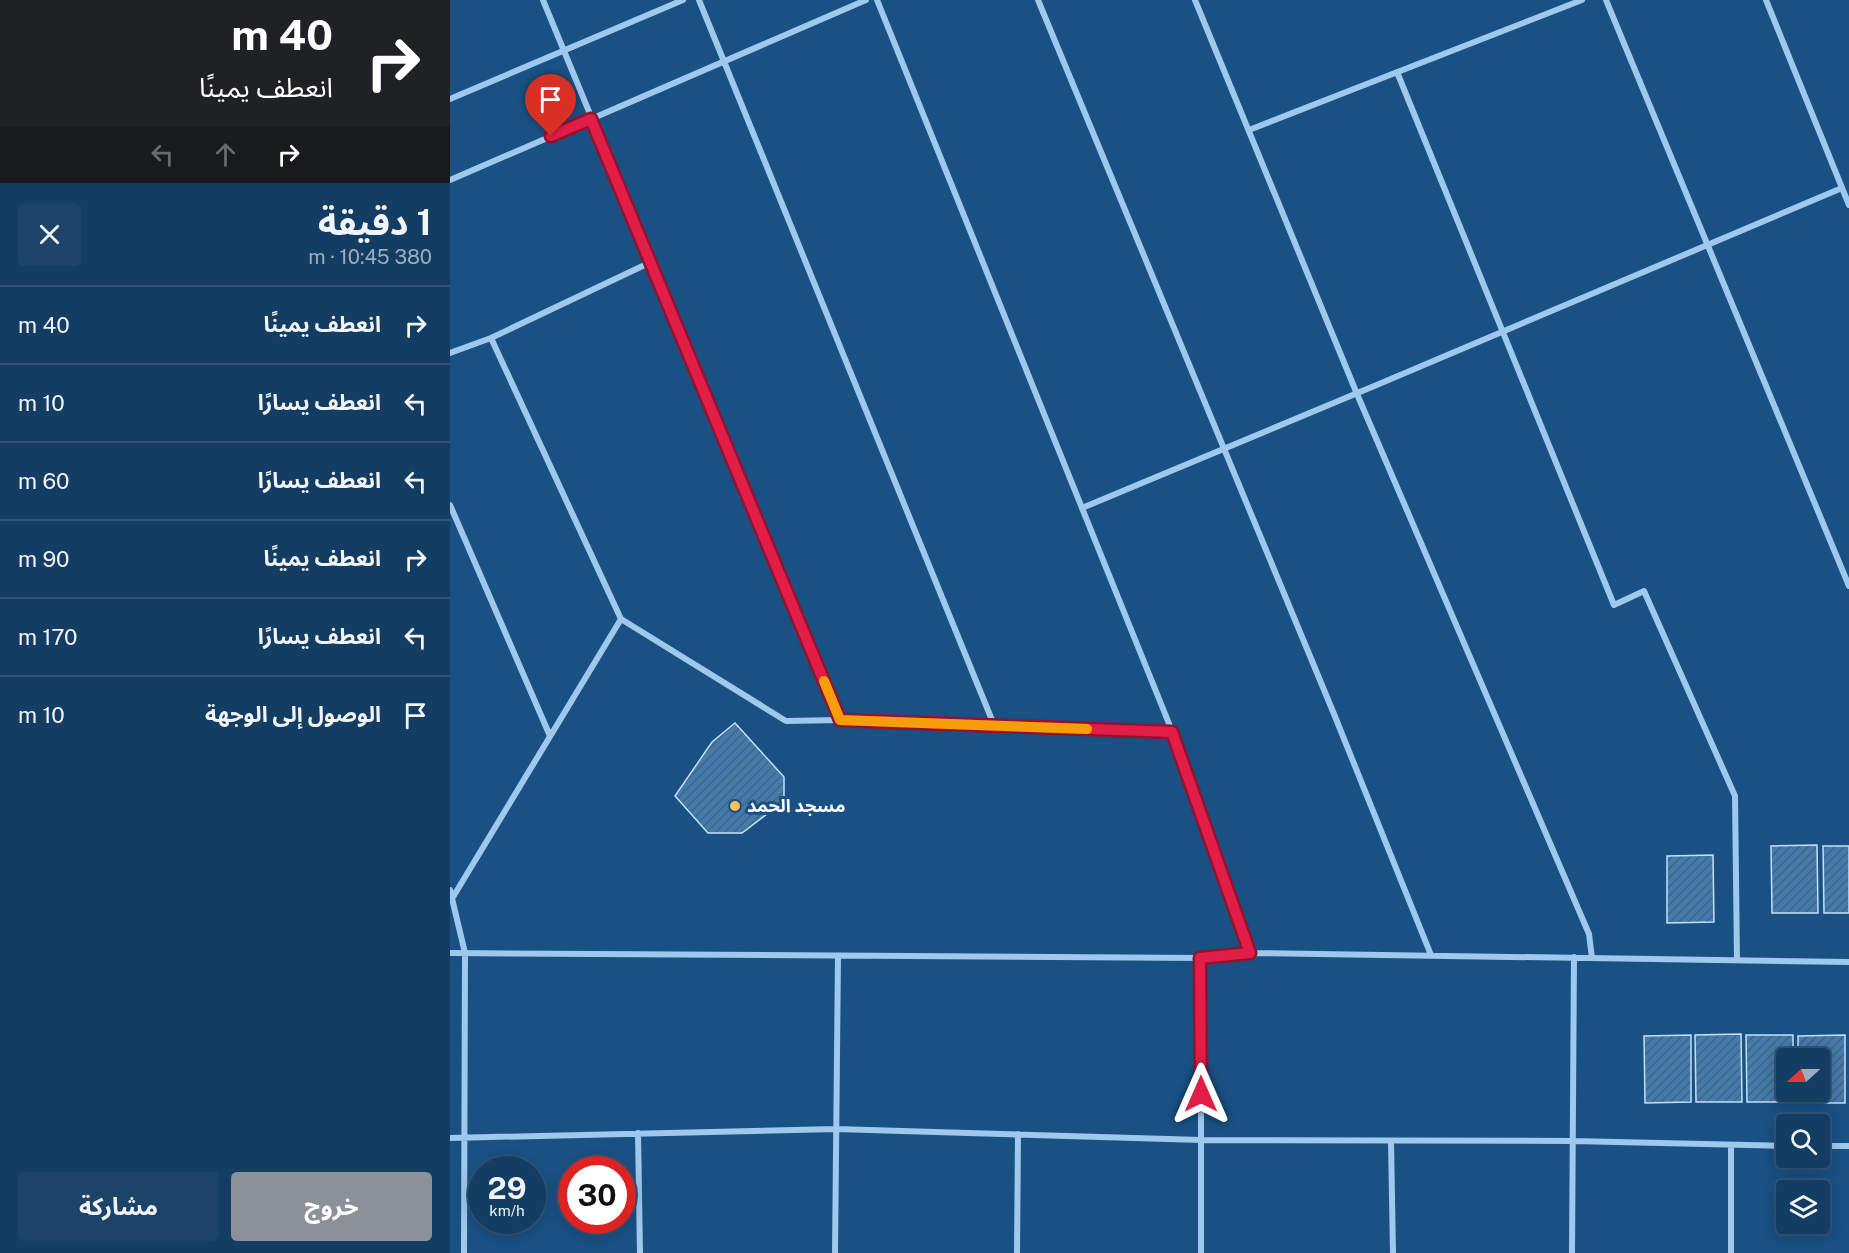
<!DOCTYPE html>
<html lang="ar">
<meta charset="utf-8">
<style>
body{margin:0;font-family:"Public Sans","Noto Sans Arabic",sans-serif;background:#1c4469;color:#f1f3f6;direction:rtl;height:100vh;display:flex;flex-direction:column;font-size:22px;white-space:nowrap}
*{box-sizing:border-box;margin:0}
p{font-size:20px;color:#9daebe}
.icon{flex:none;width:33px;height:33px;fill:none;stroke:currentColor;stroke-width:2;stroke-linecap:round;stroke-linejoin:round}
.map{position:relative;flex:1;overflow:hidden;direction:ltr}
.panel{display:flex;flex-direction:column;background:#133d63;width:450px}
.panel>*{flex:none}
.banner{background:#202124;color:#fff;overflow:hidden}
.needle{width:39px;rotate:249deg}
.buttons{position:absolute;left:1326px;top:1048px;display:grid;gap:12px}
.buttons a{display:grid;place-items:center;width:54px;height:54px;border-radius:6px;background:#133d63;box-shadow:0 3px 15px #0003,0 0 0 2px #325678;font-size:30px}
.speed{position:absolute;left:18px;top:1156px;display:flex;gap:12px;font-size:30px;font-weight:700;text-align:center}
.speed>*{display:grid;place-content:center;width:78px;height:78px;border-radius:50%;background:#133d63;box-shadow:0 3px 15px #0003,0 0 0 2px #325678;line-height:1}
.speed small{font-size:15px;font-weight:400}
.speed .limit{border:9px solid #d22;background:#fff;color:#111}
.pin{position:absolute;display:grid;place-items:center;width:51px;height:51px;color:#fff;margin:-62px -26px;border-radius:50% 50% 50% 0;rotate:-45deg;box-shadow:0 0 6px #0007}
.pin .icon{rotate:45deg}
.me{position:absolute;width:66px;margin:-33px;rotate:0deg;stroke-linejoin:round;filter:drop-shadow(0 0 4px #0008)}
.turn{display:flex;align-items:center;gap:21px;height:126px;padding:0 18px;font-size:27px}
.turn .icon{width:78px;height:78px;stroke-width:2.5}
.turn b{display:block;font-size:42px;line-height:51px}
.lanes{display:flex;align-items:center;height:57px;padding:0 18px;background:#0003;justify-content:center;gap:30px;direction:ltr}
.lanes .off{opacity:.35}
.round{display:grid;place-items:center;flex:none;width:63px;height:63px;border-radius:6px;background:#1c4469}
.head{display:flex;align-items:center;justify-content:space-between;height:102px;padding:0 18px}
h1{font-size:36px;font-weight:700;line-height:45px}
.cta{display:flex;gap:12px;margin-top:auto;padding:12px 18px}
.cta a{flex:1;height:69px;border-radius:6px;background:#8c9099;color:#fff;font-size:24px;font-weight:700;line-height:69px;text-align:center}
.cta a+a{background:#1c4469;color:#f1f3f6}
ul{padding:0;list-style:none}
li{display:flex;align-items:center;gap:18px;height:78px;padding:0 18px;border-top:2px solid #325678}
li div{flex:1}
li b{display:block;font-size:22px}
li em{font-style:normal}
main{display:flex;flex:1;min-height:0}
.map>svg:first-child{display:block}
</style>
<main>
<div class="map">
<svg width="1399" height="1253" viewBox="0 0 1399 1253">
<defs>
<pattern id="building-hatch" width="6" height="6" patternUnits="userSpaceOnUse" patternTransform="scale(1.5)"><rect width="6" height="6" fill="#427bad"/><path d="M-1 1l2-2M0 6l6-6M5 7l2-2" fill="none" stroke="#47647c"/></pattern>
</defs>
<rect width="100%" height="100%" fill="#195184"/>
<path fill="url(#building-hatch)" stroke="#c3e0f9" stroke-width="1.5" d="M285 723 334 777V801L292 833H258L225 796 262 742Z
M1367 845 1368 913H1322L1321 846Z
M1373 846H1399V913H1374Z
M1263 855 1264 922 1217 923V856Z
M1291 1034 1292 1102H1246L1245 1035Z
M1241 1035V1102L1195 1103 1194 1036Z
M1296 1035H1343V1059H1336V1092H1344V1102H1297Z
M1395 1035V1103H1349V1092H1370V1059H1348V1036Z"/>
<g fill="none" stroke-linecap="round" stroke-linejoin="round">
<path stroke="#9ec8ec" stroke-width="6" d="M93 0 390 720
M249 0 544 725
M427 0 722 731 800 953
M588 0 884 714 981 955
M745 0 907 394 1139 934 1142 958
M1156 0 1399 586
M1316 0 1399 205
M947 72 1164 605 1194 591 1285 796 1287 960
M0 99 233 0
M799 130 1132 0
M0 180 416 0
M41 338 171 619 336 721 390 720 722 731
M0 353 41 338 201 262
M0 505 100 736
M632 508C886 403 1139 295 1392 188
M0 890 15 953 14 1253
M3 897 171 619
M0 953 751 958 800 953 1399 962
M751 958V1253
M188 1133 190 1253
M0 1138 386 1129 751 1140 1123 1141 1336 1146
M941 1141 943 1253
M1370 1146H1399
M385 1253 388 956
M567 1253 568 1134
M1122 1253 1124 957
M1281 1253V1146"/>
</g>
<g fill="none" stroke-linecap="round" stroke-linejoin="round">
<defs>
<path id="route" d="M101 136 141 119 390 720 722 732 800 953 750 958 751 1094"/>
</defs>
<use href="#route" stroke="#92132f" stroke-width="15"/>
<use href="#route" stroke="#e11d48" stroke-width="10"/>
<path stroke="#f59e0b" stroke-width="10" d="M374 681 390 720 637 729"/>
</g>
<circle fill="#ffc059" stroke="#195184" stroke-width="2" cx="285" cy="806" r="6"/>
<g text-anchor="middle" stroke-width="6" stroke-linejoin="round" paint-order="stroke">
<g font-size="18" font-weight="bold" fill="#fff" stroke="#195184" text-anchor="start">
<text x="297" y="812">مسجد الحمد</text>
</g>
</g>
</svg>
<div class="buttons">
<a><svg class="needle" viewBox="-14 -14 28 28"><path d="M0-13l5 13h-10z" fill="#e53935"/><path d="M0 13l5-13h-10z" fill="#9daebe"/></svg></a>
<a><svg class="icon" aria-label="search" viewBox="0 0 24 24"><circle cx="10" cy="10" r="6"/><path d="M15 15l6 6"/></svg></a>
<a><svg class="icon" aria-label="layers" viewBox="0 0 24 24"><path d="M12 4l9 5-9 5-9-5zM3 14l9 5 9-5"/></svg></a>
</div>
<div class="speed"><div>29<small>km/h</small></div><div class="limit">30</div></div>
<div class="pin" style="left:101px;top:136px;background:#d93025"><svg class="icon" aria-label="arrive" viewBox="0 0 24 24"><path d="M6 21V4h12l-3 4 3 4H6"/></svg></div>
<svg class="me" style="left:751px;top:1094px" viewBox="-20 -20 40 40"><path d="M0-17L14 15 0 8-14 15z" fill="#e11d48" stroke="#fff" stroke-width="4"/></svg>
</div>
<section class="panel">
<div class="banner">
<div class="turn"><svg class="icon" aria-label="right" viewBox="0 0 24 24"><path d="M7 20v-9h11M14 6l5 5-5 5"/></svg><div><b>40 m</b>انعطف يمينًا</div></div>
<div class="lanes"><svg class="icon off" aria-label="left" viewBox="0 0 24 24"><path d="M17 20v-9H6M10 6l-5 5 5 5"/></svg><svg class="icon off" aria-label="ahead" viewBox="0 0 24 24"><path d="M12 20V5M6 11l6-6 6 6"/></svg><svg class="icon" aria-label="right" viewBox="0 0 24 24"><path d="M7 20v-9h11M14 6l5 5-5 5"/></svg></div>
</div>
<div class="head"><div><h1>1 دقيقة</h1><p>380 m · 10:45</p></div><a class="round"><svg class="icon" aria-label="close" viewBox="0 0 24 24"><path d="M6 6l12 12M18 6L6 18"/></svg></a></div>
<ul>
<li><svg class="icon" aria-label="right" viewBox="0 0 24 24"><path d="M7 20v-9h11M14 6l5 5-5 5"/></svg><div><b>انعطف يمينًا</b></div><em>40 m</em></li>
<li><svg class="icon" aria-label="left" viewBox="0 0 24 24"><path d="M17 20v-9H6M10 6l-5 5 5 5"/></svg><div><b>انعطف يسارًا</b></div><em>10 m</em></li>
<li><svg class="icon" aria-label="left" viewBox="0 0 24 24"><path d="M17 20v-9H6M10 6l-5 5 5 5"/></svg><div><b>انعطف يسارًا</b></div><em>60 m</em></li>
<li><svg class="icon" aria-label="right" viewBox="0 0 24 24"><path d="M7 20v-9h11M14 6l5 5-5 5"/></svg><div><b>انعطف يمينًا</b></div><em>90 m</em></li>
<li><svg class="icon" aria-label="left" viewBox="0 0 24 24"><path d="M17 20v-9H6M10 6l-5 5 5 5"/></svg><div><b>انعطف يسارًا</b></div><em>170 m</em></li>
<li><svg class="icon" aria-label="arrive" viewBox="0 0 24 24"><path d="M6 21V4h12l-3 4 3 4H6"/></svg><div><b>الوصول إلى الوجهة</b></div><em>10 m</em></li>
</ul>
<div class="cta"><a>خروج</a><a>مشاركة</a></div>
</section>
</main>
